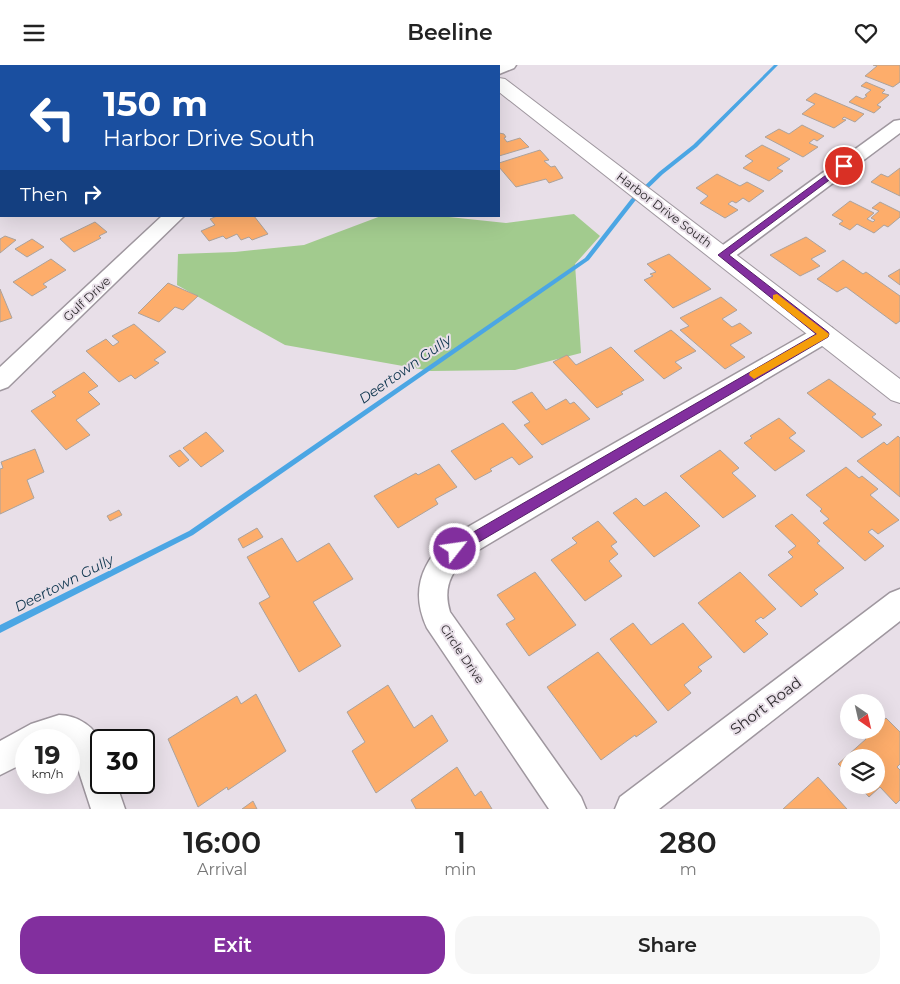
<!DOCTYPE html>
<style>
body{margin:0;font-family:Montserrat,sans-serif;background:#f6f6f6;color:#222;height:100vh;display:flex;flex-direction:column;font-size:19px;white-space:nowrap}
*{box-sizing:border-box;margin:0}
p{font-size:16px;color:#767676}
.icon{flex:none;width:28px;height:28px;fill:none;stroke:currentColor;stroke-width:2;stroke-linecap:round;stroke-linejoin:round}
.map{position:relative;height:744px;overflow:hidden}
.panel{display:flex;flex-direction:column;background:#fff;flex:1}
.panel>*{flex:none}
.hud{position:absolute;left:0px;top:0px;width:500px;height:152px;box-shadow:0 5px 20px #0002;background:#1a4fa0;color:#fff;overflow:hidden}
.needle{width:32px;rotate:146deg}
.tools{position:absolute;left:840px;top:629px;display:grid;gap:10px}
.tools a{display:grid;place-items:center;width:45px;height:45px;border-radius:50%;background:#fff;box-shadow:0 5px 20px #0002;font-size:25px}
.speed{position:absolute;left:15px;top:664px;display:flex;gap:10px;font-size:25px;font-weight:700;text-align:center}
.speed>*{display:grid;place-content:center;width:65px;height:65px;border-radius:50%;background:#fff;box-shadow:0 5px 20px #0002;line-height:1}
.speed small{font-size:12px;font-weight:400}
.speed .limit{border:2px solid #111;border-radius:8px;background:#fff;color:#111}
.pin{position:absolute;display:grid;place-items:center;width:42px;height:42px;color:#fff;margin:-21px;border:2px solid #fff;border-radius:50%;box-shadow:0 1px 5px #0007}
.me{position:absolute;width:55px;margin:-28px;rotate:60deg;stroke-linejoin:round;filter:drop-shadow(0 0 4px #0008)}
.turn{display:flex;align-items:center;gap:18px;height:105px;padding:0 20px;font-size:22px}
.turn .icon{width:65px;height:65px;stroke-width:2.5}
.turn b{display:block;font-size:35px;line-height:42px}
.then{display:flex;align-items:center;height:48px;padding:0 20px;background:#0003;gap:10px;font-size:19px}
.eta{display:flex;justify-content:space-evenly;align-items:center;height:85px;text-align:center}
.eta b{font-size:30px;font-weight:600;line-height:35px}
.button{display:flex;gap:10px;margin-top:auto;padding:10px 20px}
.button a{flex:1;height:58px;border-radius:20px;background:#822f9e;color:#fff;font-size:20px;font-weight:600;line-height:58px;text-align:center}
.button a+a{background:#f6f6f6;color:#222}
header{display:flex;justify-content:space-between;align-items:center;height:65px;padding:0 20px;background:#fff;font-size:22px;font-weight:600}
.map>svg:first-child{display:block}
</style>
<header><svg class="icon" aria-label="menu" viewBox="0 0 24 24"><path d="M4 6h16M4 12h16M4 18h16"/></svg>Beeline<svg class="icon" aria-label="heart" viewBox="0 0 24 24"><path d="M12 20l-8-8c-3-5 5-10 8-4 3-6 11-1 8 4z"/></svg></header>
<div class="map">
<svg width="900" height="744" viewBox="0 0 900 744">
<rect width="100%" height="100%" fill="#e8dfe8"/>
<path fill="#a2cb8e" d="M574 149 600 171 575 199 581 288 515 305 431 306 285 280 177 220 178 189 235 187 304 180 381 151 449 152 506 158Z"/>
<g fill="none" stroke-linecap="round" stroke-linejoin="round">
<path fill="#4ba6e4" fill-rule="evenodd" d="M774 0H778L697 82 663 109 635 136 589 195 193 470 0 568V560L189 466 585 193 631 134 659 107 693 80Z"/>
</g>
<path fill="#fdad6b" stroke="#aca29b" d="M195 0H243V1H191Z
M873 0H900V17L893 22 865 11 877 1Z
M866 17 885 25 882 28 889 30 877 40 881 42 874 48 849 37 856 31 863 34 867 31 865 30 871 25 861 21Z
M815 28 864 49 855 57 844 52 842 54 846 55 834 63 802 49 815 39 806 35Z
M802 60 824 71 817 76 814 74 809 78 818 82 803 92 765 72 779 64 789 69Z
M499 68 504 69 506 72 504 73 507 77 520 73 529 82 499 91Z
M762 80 790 94 777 103 783 106 769 116 743 103 753 96 745 91Z
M540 85 549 95 544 96 551 102 555 101 563 113 549 118 546 114 516 122 499 102V98Z
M900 103V131L871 117 881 109 888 112Z
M717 109 740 121 747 117 764 126 749 137 743 133 736 138 732 136 728 139 738 145 725 153 700 138 708 131 696 123Z
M850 136 874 148 867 154 873 157 875 155 871 153 879 146 872 143 880 137 900 147V152L888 162 884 160 874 168 857 159 850 165 839 159 843 156 832 150Z
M217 151H254L268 169 252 175 249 172 241 175 237 169 226 174 223 171 209 176 201 166 215 160 210 154Z
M95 157 107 167 99 171 101 173 74 187 60 174Z
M5 171 16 175 0 188V174Z
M806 172 826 186 811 194 820 201 800 211 770 190Z
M32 174 44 182 27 192 15 184Z
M669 189 711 224 673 243 644 215 653 211 650 209 656 207 647 199Z
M51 194 66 205 43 219 47 222 32 231 13 217Z
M843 195 863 209 866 207 900 231V256L896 259 846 222 837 227 817 214Z
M900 204V220L888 211Z
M168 218 198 231 183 245 175 242 159 257 138 248Z
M0 224 12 253 0 257Z
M721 232 737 245 722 254 732 262 740 258 752 268 730 280 745 292 725 304 680 265 689 261 680 253Z
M134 259 166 287 154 295 159 298 135 314 131 310 119 317 86 286 106 274 113 281 119 277 112 271Z
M671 265 696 286 675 297 682 303 664 314 634 286Z
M611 282 644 315 621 327 623 329 597 343 553 297 567 290 576 300Z
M84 307 98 321 88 327 100 339 76 355 90 370 66 385 31 346 56 331 52 327Z
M829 314 876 349 872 352 882 360 862 373 807 328Z
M532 327 546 345 566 334 570 339 574 337 590 354 542 380 524 360 530 357 512 337Z
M779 353 796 368 789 373 805 386 775 406 744 378 752 373 750 371Z
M503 358 533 392 519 400 512 392 490 404 492 406 475 415 451 386Z
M206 367 224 386 201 402 183 383Z
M898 371 900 373V432L857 396 884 377 887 380Z
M35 384 44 407 27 415 34 433 0 449V404L3 403 1 397Z
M180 385 189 395 179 402 169 391Z
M720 385 739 403 732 408 756 431 723 453 680 411Z
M439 399 457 422 435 434 438 439 398 463 374 431 416 408 418 410Z
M846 402 859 413 862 411 878 424 870 430 899 455 878 469 872 464 868 467 884 481 865 496 823 458 829 454 820 446 822 444 806 430Z
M666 427 700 461 654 492 613 448 636 433 644 441Z
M119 445 122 450 110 456 107 451Z
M792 449 820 476 817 478 844 503 814 525 818 529 801 542 768 510 793 492 788 487 796 481 775 461Z
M598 456 617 477 611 481 618 489 609 496 622 511 585 536 551 495 577 478 572 473Z
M257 463 263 472 243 483 238 474Z
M282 473 297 497 329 478 353 514 313 537 341 581 299 607 259 538 270 532 247 492Z
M535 507 576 560 529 591 506 559 515 554 497 530Z
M740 507 776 544 763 554 761 552 755 556 768 569 744 588 698 538Z
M633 558 651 580 683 558 712 592 698 602 702 606 684 620 691 628 668 646 610 574Z
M598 587 657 657 636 672 635 670 601 695 547 622Z
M388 620 414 663 432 650 448 676 376 728 352 686 365 677 347 647Z
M256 629 286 686 228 725 227 722 198 742 168 674 237 631 241 639Z
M886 653 900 667V699L897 702 900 705V735L896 739 880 722 869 732 858 720H876V692H849V710L838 699 866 674 865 672 873 665H876V662Z
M457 702 475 731 481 726 492 744H416L411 735Z
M818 712 847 744H783Z
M253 736 257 744H242Z"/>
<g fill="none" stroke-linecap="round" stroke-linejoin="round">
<defs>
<path id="minor" d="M495 0H516L514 3 499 9V1H493Z
M900 55V68L730 195 723 197 716 195 713 190 716 185 894 56Z
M162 151H184L8 322 0 325V302Z
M824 261 832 263 835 269 832 275 465 493C450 509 443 524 450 547L581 732 586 744H549L427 563C411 528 420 502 445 475L816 263Z
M900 524V556L659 744H615L620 732 890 528Z
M59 650C76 650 98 662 101 681 103 692 101 706 101 718H116L125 744H91L78 704 69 686V675H26V697L0 710V676L31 659Z"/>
<path id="tertiary" d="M467 0H485L486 1H468Z
M499 13 505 14 900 314V338L891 335 499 27Z"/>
</defs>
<use href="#minor" stroke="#9f979f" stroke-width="3"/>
<use href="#tertiary" stroke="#9f979f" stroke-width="2"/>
<use href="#minor" fill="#fff" fill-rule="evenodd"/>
<use href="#tertiary" fill="#fff" fill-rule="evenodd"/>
</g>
<path fill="#822f9e" stroke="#541f67" d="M841 99 848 101 729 190 828 267 829 269 828 272 460 488 455 489 451 488 449 484 451 480 816 269 718 190Z"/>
<path fill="#f59e0b" d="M777 229 829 269 828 272 754 314 749 310 750 307 817 269 773 235V230Z"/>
<g text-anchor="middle" stroke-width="4" stroke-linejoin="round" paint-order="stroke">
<g font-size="12" fill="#2d2a2d" stroke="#e8dfe8">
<text transform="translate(664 145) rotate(37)" y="4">Harbor Drive South</text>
<text transform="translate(87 234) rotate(-43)" y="4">Gulf Drive</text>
<text transform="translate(462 589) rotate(56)" y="4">Circle Drive</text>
</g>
<g font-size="14" font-style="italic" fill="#0e354e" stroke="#e8dfe8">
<text transform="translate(405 304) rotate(-35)" y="5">Deertown Gully</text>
<text transform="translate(64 518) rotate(-27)" y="5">Deertown Gully</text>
</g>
<g font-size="15" fill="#2d2a2d" stroke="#e8dfe8">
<text transform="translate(766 641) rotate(-37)" y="5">Short Road</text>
</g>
</g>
</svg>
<div class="tools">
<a><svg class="needle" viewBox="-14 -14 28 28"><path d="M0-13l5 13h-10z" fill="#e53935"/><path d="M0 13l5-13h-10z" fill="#767676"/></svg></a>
<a><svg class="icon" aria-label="layers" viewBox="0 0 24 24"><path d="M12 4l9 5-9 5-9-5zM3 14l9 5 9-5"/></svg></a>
</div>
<div class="speed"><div>19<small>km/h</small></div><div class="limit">30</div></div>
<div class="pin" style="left:844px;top:101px;background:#d93025"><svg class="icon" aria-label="arrive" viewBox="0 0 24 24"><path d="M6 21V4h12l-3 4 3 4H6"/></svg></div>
<svg class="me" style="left:455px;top:484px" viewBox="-20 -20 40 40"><circle r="17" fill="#822f9e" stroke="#fff" stroke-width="3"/><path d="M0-11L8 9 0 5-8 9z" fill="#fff"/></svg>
<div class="hud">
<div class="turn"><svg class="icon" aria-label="left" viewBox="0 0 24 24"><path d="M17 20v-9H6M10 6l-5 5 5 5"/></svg><div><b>150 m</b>Harbor Drive South</div></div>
<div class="then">Then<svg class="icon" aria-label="right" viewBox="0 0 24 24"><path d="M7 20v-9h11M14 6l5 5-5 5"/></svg></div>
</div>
</div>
<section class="panel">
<div class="eta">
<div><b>16:00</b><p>Arrival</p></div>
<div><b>1</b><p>min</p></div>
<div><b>280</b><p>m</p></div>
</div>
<div class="button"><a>Exit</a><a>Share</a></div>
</section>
